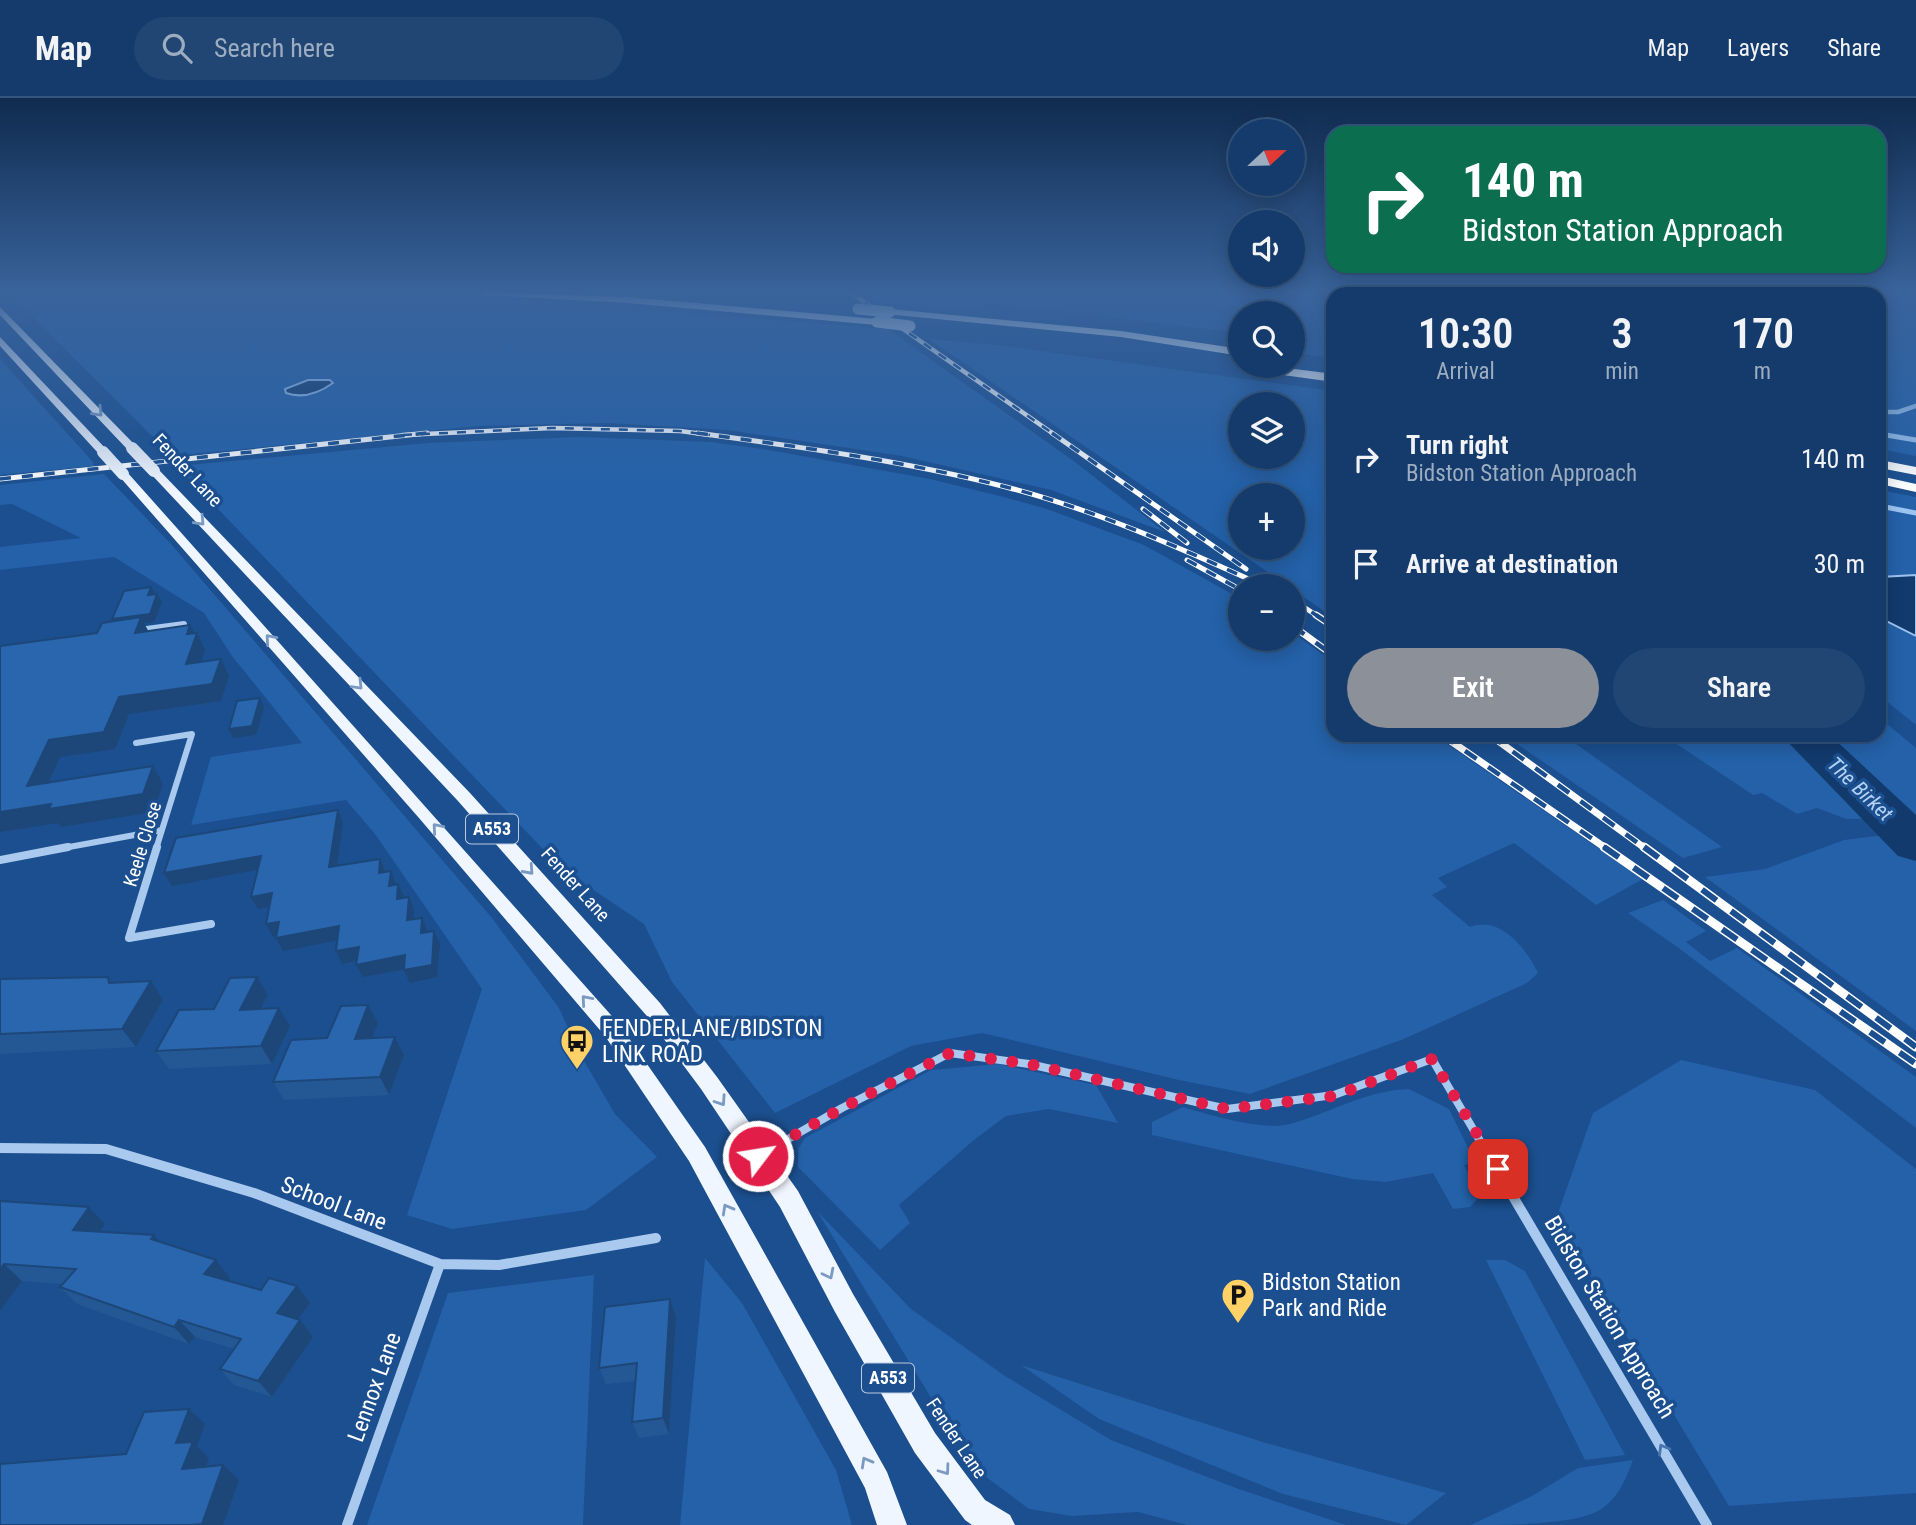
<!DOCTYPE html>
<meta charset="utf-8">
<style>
body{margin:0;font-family:"Roboto Condensed",sans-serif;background:#214673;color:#f1f3f6;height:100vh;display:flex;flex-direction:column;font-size:26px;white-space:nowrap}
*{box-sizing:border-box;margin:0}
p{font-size:23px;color:#9dadc1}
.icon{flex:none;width:38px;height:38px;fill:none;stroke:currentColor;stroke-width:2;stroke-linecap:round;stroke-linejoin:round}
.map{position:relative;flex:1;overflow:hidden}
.side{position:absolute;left:1326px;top:189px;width:560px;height:455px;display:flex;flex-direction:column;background:#143b6b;border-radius:21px;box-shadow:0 4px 18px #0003,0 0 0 2px #33557e}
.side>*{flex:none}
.hud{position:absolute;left:1326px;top:28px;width:560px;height:147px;border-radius:21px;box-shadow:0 4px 18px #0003,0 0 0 2px #33557e;background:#0b6e4f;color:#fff;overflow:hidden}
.needle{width:46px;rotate:68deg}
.buttons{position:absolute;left:1228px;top:21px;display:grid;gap:14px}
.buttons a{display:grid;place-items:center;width:77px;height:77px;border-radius:50%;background:#143b6b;box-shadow:0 4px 18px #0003,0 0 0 2px #33557e;font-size:35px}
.pin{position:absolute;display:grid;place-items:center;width:60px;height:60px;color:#fff;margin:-30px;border-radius:14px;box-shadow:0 4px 10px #0006}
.me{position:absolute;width:77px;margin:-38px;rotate:59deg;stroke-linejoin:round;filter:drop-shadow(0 0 5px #0008)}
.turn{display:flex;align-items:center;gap:24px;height:147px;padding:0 21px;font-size:32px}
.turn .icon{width:91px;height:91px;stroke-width:2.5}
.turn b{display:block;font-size:49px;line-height:60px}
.eta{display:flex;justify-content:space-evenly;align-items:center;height:119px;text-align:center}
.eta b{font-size:42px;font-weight:600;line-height:49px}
.button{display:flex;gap:14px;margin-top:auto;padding:14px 21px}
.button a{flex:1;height:80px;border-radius:42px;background:#8c9099;color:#fff;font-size:28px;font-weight:600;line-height:80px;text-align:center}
.button a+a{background:#214673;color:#f1f3f6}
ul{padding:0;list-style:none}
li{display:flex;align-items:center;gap:21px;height:105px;padding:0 21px}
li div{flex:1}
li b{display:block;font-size:26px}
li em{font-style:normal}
header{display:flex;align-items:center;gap:42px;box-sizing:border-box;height:98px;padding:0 35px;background:#143b6b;border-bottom:2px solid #33557e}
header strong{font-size:33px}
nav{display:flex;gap:38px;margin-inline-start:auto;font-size:24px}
.search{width:490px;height:63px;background:#214673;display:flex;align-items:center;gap:18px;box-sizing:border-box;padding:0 24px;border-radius:38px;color:#9dadc1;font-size:26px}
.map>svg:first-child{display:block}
</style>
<header>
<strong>Map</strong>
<div class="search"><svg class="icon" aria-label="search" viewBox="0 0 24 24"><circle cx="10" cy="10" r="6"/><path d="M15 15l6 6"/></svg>Search here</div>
<nav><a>Map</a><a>Layers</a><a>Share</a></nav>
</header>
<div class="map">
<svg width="1916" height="1427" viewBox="0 0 1916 1427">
<rect width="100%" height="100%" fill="#1b4f8f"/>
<path fill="#2461a8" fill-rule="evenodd" d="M8 194 315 195 536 203 888 231 1075 364 1165 434 1051 392 902 358 728 332 607 325 478 328 172 358Z
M864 194H1319L1333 209V260L1293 255V215H1241V235L981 204 986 208 984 211 974 213 879 204Z
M1362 194H1916V358L1880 351V196Z
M929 241 1005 248 1333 293V519L1293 492V488H1288ZM1241 306H1293V359H1241ZM1241 397H1293V450H1241Z
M0 261 93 364 94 368 0 377Z
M581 339 711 344 769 352 930 381 1004 399 1047 411 1144 447 1241 501V541H1293V535L1333 564 1334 637H1434L1643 781 1596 807 1514 745 1438 780 1447 789 1432 797 1470 829C1501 817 1527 852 1538 875L1527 885 1404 941 1250 996 1179 982 982 935 911 948 775 1015 672 884 644 826 561 770 177 368 428 345Z
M104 376 171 446 492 820 559 910 579 954 615 1016 657 1059 586 1112 452 1131 407 1117 482 891 375 736 346 702 191 727 211 659 302 645 232 558 204 515 114 459 0 472V449L81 440 12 406 0 407V387Z
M1880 392 1916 399V627L1880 598Z
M1880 620 1916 650V720L1846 721 1817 710 1797 716 1762 695 1753 697 1663 637H1880Z
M1504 637H1604L1576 646 1722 749 1683 760Z
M1916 733V933L1705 779 1765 771 1844 742Z
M1663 802 1706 833 1686 844 1710 863 1737 850 1916 979V1030L1676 848 1628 815Z
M1681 962 1815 992 1916 1071V1395L1729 1408 1556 1121 1593 1015Z
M998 966 1096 987 1118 1025 1049 1011 1006 1018 974 1042 899 1107 910 1125 880 1152 798 1069V1051L805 1040 931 972Z
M1409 991 1449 1011 1475 1064 1464 1067 1480 1098 1470 1109 1453 1111 1433 1075 1386 1084 1352 1081 1152 1037V1024L1183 1009C1209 1017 1264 1033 1290 1026 1330 1015 1367 992 1409 991Z
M817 1113 911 1211 1005 1278 1111 1342 1236 1390 1346 1427H1187L1138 1414 1072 1418 1029 1411 974 1370Z
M705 1160 742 1205 836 1372 852 1427H680Z
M1486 1162H1505L1525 1173 1625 1357 1585 1362Z
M594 1177 583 1427H367L448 1195Z
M1021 1267 1266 1345 1446 1395 1406 1427 1283 1396 1099 1321Z
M1633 1362C1626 1381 1617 1404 1596 1414 1571 1427 1500 1427 1471 1427L1532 1398 1578 1370Z"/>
<path fill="#123a6d" stroke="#9cc4f0" stroke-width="2" d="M308 282H330L333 285C319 295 303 301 286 295L285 291Z
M1916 477V538L1880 520V479Z"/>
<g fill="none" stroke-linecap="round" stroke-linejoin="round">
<path stroke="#9cc4f0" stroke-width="4.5" d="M1880 314H1898L1916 308
M1880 336 1887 337"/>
<path stroke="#9cc4f0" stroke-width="5" d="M1880 336 1916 342
M1880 408 1916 415"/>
<path fill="#123a6d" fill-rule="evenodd" d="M1334 194H1359L1360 196H1335Z
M1781 637H1830L1916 717V763L1898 758Z"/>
<path stroke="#a9c9ee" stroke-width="6" d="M139 532 184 526
M136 645 192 636 156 751
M58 751 162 732"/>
<path stroke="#a9c9ee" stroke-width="8" d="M157 749 129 840 211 826
M0 762 68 749
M776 1048 842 1010 950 955 1029 966 1227 1011 1334 997 1432 961 1483 1048"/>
<path stroke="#a9c9ee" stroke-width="10" d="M1482 1046 1707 1427
M0 1050 106 1051 254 1095 440 1166 499 1167 656 1140
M762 1056 779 1046
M347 1427 440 1166"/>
<path fill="#f0f6ff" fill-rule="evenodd" d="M0 209 136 348V352H128L0 217Z
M0 239 107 352V356H99L0 248Z
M150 371H158L470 695 660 905 717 979 798 1093 853 1196 935 1335 985 1402 1010 1417 1015 1427H972L965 1422 915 1355 835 1214 780 1109 701 991 646 917 458 703 150 375Z
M119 374H127L619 926 705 1049 887 1374 907 1427H877L865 1390 689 1063 605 938 419 720 119 378Z"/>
<path fill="#fff" fill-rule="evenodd" d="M480 194 628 199 877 221 883 224 877 227 628 205 485 197Z
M890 211 1121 233 1241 251V258L1121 239 886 216V212Z
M1241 268H1271L1334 276V284L1247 272Z
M1880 362 1916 369V377L1880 370Z
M1880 378 1916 386V394L1880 386Z"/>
<defs>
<path id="rail-far3" d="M850 194 1055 337
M403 337 552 330 680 333 710 337"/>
<path id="rail-far2" d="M697 335C801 349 905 363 1006 389 1096 412 1180 450 1264 488
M1052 335 1246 471
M0 381 427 335
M1143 411 1187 445
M1187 462 1241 492
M1293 502 1319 519"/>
<path id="rail-far1" d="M1316 517 1334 529
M1293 528 1334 558
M1442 637 1607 751
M1490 637 1646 751"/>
<path id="rail" d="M1604 749 1916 966
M1644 749 1916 949"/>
</defs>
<use href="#rail-far3" stroke="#fff" stroke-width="4.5"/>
<use href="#rail-far2" stroke="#fff" stroke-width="5"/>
<use href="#rail-far1" stroke="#fff" stroke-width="7"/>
<use href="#rail" stroke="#fff" stroke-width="9"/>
<use href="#rail-far3" stroke="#1b4f8f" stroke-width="2.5" stroke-dasharray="9" stroke-linecap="butt"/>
<use href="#rail-far2" stroke="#1b4f8f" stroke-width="3.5" stroke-dasharray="11" stroke-linecap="butt"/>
<use href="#rail-far1" stroke="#1b4f8f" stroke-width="4.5" stroke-dasharray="14" stroke-linecap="butt"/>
<use href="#rail" stroke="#1b4f8f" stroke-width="6" stroke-dasharray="18" stroke-linecap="butt"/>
<path stroke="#f0f6ff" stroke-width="12" d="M132 350 154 373
M103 354 123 376"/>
<path stroke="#fff" stroke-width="11" d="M858 211 890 214
M877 224 910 228"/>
</g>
<path fill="#245895" d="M257 879 268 897 261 911 290 928 272 966 169 971 156 953Z
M0 881 113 885 163 902 136 949 0 956Z
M378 925 372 940 395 939 404 957 389 997 284 1002 273 984 327 940Z
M0 1103 105 1126 100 1134 161 1145 230 1180 227 1182 310 1205 298 1221 300 1222 313 1239 272 1299 234 1287 220 1271 234 1251 195 1239 189 1246 77 1206 60 1189 62 1186 22 1183 0 1213Z
M670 1201 676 1219 669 1336 639 1340 632 1324 635 1283 606 1286 599 1270Z"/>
<path fill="#1d4779" d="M151 489 156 497H148Z
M157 496 162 504 154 524 144 525 150 536 144 552 116 529 112 521Z
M190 527 196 538 197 535 205 552 195 583 186 566 187 536Z
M221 561 229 578 221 603 129 616 115 651 60 659 39 706 27 688 49 642 119 599Z
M260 600 264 609 256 637 233 640 229 631Z
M153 668 163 686 153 714 61 729 58 725 0 734V714Z
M338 712 343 725 335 782 329 769Z
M261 758 267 770 172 788 164 775Z
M380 761 385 773 384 788 379 775Z
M391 773 396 786 395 800 389 788Z
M398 786 404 798 403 813 397 801Z
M272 795 279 807 258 811 251 799Z
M409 799 414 811 412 835 407 822Z
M422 820 427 832V848L421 835Z
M279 824 286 836 273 839 266 826Z
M339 828 345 841 283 853 276 840Z
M434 833 440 845 437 879 410 885 404 872Z
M359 849 365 861 342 866 336 853Z
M405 857 411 870 363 879 356 867Z
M257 879 268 897 251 930 240 912Z
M151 883 163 902 136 949 122 931Z
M368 907 378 925 365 959 355 941Z
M279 910 290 928 272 966 261 948Z
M395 939 404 957 389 997 380 979Z
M89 1109 105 1126 90 1150 73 1132Z
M154 1137 169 1155 151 1141Z
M216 1162 230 1180 219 1193 204 1176Z
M4 1166 22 1183 0 1213V1172Z
M297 1188 310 1205 290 1232 277 1215Z
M670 1201 676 1219 669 1336 663 1320Z
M179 1222 195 1239 189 1246 174 1229Z
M300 1222 313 1239 272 1299 258 1283Z
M189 1311 205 1326 197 1348 209 1360 199 1386 182 1371 176 1345Z
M223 1367 239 1382 223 1427H203L202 1426Z"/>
<path fill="#2a66ad" stroke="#1d4779" stroke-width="2" d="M151 489 148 497 157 496 150 516 112 521 124 493Z
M141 519 135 535 190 527 187 536 197 535 186 566 221 561 212 586 119 599 104 634 49 642 27 688 153 668 143 696 49 711 51 706 0 714V548L97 535 102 525Z
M260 600 252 628 229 631 237 603Z
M338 712 329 769 380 761 379 775 391 773 389 788 398 786 397 801 409 799 407 822 422 820 421 835 434 833 432 867 404 872 405 857 356 867 359 849 336 853 339 828 276 840 279 824 266 826 272 795 251 799 261 758 164 775 176 740Z
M108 879 109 885 151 883 122 931 0 936V881Z
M257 879 240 912 279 910 261 948 156 953 179 912 214 911 230 880Z
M368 907 355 941 395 939 380 979 273 984 291 942 327 940 341 908Z
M0 1103 89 1109 73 1132 154 1137 151 1141 216 1162 204 1176 261 1192 269 1180 297 1188 277 1215 300 1222 258 1283 220 1271 241 1241 179 1222 174 1229 60 1189 76 1171 4 1166 0 1172Z
M670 1201 663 1320 632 1324 637 1265 599 1270 605 1209Z
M189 1311 176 1345 193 1344 182 1371 223 1367 202 1426 189 1427H0V1366L126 1356 144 1314Z"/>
<defs><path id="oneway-chevron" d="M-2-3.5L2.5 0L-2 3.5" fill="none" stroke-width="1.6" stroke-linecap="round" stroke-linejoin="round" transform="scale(1.75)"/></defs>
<g stroke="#7b9ac1">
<use href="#oneway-chevron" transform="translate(98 314) rotate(46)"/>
<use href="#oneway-chevron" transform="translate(200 423) rotate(47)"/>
<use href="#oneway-chevron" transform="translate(270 541) rotate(-131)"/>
<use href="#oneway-chevron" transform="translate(358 587) rotate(46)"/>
<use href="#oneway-chevron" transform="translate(437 730) rotate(-131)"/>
<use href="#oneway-chevron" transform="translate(529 772) rotate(48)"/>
<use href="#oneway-chevron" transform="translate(586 902) rotate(-131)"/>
<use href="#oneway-chevron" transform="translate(721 1003) rotate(56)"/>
<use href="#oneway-chevron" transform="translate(727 1111) rotate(-119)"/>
<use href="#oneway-chevron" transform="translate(829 1176) rotate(63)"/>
<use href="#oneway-chevron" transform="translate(866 1364) rotate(-119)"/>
<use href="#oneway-chevron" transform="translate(945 1372) rotate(54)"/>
</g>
<use stroke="#4674ac" href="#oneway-chevron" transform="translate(1663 1351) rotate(-120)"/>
<linearGradient id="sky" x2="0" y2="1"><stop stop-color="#0f2b4f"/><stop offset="0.49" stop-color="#39639b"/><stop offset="1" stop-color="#39639b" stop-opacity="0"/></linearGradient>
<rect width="1916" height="394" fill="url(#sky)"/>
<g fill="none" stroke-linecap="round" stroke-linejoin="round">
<path stroke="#e11d48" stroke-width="12" stroke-dasharray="0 21.6" d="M758 1058 842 1010 950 955 1029 966 1227 1011 1334 998 1432 961 1498 1071"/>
</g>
<defs>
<symbol id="bus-pin" viewBox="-11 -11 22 30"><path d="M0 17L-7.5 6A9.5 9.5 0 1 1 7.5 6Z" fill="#ffd166" stroke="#1b4f8f"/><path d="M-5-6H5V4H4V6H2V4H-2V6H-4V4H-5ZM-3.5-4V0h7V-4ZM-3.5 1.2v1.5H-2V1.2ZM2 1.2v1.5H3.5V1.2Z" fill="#111"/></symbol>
<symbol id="parking-pin" viewBox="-11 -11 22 30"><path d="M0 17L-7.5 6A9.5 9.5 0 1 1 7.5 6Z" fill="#ffd166" stroke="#1b4f8f"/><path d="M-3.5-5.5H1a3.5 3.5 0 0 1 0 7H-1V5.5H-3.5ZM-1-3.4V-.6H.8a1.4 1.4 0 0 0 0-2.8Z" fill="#111"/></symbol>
</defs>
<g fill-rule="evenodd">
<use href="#bus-pin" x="558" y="924" width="38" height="52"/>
<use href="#parking-pin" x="1219" y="1178" width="38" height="52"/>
</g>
<g text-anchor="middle" stroke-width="7" stroke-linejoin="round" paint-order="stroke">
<g fill="#1b4f8f" stroke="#bbcadd" stroke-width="2">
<rect x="466" y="716.5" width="52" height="29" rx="5"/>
<rect x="862" y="1265.5" width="52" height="29" rx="5"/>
</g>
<g font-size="18" font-weight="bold" fill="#fff">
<text x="492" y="737">A553</text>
<text x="888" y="1286">A553</text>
</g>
<g font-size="19" fill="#fff" stroke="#1b4f8f">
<text transform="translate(188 372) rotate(47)" y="7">Fender Lane</text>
<text transform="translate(142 746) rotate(-73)" y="7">Keele Close</text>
<text transform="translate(576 786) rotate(48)" y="7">Fender Lane</text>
<text transform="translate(957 1340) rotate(56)" y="7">Fender Lane</text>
</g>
<g font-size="21" font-style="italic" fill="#b5d3f5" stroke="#1b4f8f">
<text transform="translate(1860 691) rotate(44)" y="7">The Birket</text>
</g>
<g font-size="23" fill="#fff" stroke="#1b4f8f" text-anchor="start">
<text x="602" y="938">FENDER LANE/BIDSTON<tspan x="602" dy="26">LINK ROAD</tspan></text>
<text x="1262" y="1192">Bidston Station<tspan x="1262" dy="26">Park and Ride</tspan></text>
</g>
<g font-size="23" fill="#fff" stroke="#1b4f8f">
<text transform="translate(334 1105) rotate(21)" y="8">School Lane</text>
<text transform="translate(1610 1219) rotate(59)" y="8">Bidston Station Approach</text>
<text transform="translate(374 1289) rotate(-70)" y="8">Lennox Lane</text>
</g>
</g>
</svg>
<div class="buttons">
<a><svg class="needle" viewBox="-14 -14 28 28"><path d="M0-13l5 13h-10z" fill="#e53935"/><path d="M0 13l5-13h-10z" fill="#9dadc1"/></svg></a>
<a><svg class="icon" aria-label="sound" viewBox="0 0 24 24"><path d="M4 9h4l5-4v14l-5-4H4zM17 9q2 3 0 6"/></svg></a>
<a><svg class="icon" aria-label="search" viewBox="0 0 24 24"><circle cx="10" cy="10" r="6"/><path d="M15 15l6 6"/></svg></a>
<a><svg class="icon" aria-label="layers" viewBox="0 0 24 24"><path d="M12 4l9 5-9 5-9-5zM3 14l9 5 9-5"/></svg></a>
<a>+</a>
<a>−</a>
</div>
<div class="pin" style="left:1498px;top:1071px;background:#d93025"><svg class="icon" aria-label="arrive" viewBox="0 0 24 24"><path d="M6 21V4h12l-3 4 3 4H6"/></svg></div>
<svg class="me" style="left:758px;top:1058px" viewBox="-20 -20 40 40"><circle r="17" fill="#e11d48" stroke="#fff" stroke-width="3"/><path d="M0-11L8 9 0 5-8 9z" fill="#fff"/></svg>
<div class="hud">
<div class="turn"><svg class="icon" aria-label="right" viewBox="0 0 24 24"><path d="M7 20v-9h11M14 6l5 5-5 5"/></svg><div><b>140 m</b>Bidston Station Approach</div></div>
</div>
<section class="side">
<div class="eta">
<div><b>10:30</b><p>Arrival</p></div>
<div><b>3</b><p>min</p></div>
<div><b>170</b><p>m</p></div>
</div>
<ul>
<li><svg class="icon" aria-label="right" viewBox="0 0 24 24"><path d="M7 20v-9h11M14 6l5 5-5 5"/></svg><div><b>Turn right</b><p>Bidston Station Approach</p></div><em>140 m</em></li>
<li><svg class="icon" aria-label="arrive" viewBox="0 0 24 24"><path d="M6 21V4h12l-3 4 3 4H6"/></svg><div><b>Arrive at destination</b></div><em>30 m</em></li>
</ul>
<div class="button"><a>Exit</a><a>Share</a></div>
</section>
</div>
